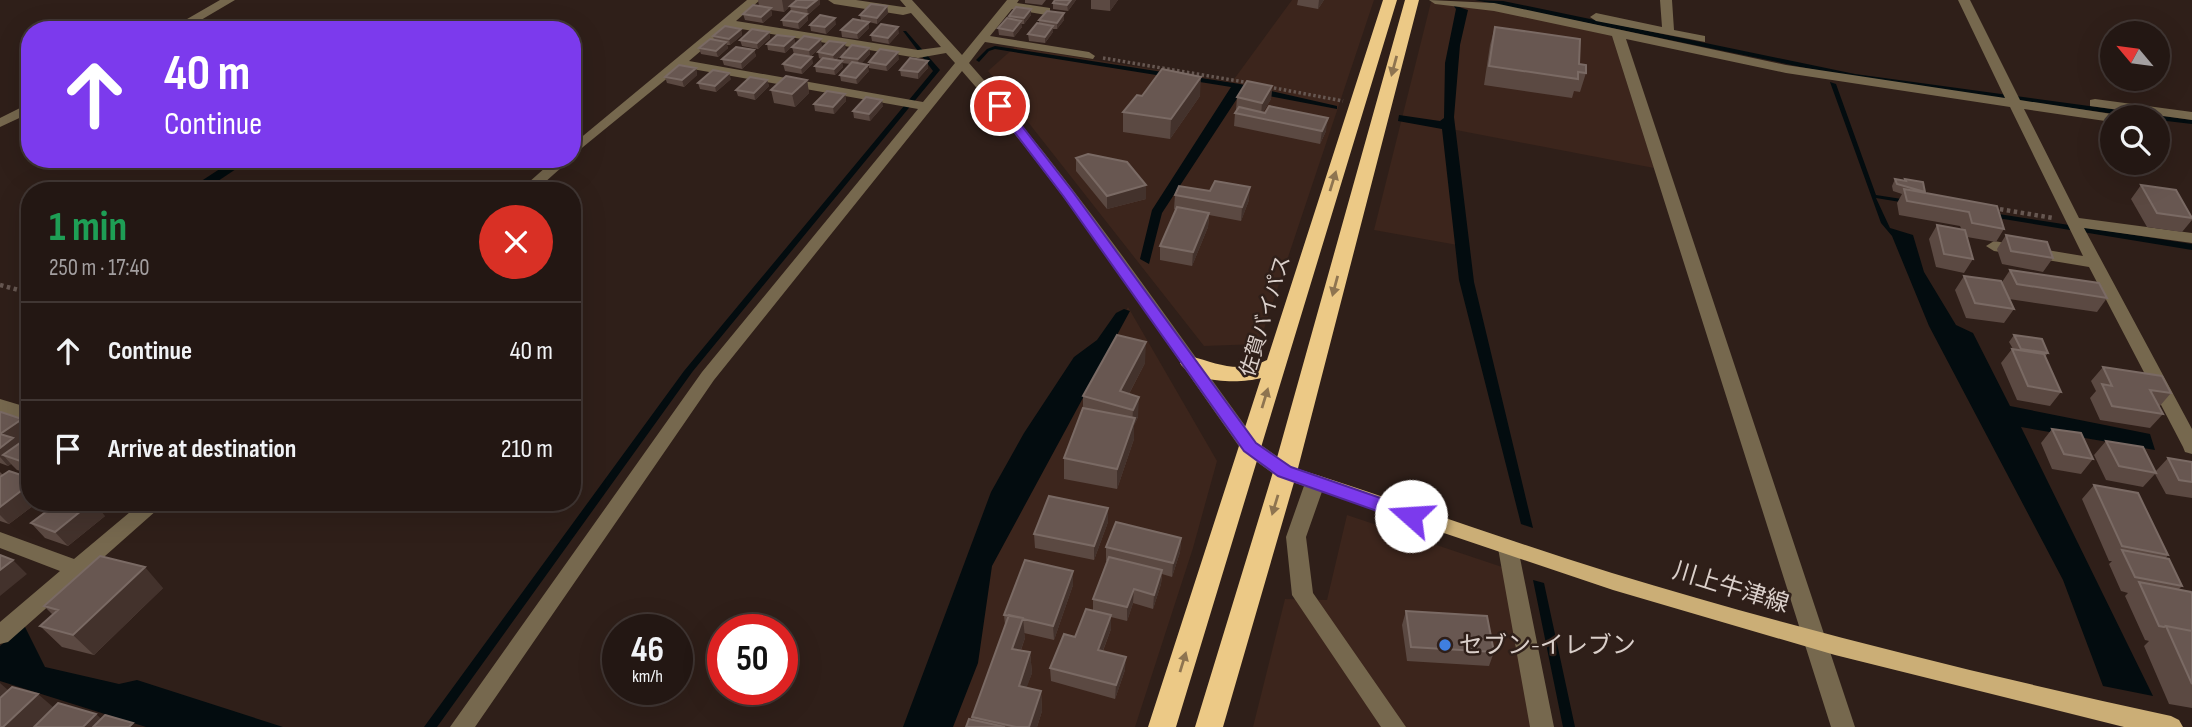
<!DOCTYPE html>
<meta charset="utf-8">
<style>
body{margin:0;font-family:"Sofia Sans Condensed","Noto Sans JP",sans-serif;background:#2b201c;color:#f1f3f6;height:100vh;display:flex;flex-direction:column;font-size:26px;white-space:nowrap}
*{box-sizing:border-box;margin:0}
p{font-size:23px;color:#a39fa0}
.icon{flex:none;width:38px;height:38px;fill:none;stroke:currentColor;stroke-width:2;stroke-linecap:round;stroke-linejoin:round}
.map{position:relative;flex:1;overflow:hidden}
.side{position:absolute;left:21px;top:182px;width:560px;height:329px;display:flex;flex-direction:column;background:#231713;border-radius:28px;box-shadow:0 7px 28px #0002,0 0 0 2px #403633}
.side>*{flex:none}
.guide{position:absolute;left:21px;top:21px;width:560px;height:147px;border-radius:28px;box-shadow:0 7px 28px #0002,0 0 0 2px #403633;background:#7c3aed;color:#fff;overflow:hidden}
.needle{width:46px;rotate:299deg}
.fabs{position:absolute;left:2100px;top:21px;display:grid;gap:14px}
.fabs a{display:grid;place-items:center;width:70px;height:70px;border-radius:50%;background:#231713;box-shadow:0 7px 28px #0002,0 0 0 2px #403633;font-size:35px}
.speed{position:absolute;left:602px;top:614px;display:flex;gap:14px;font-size:35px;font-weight:700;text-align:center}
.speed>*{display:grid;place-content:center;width:91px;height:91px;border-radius:50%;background:#231713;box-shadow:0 7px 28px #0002,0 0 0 2px #403633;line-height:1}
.speed small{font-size:18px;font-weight:400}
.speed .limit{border:10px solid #d22;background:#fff;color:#111}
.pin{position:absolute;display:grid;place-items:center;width:60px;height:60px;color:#fff;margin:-30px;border:4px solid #fff;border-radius:50%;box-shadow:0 2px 7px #0007}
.me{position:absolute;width:77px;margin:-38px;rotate:289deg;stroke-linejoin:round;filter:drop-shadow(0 0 5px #0008)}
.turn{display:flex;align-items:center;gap:24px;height:147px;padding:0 28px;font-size:32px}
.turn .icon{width:91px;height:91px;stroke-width:2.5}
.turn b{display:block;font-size:49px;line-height:60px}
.round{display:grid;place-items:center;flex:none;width:74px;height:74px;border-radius:37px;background:#2b201c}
.summary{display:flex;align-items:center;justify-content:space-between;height:119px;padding:0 28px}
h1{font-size:42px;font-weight:700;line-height:52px;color:#1e9e55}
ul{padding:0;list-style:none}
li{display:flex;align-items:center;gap:21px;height:98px;padding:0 28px;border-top:2px solid #403633}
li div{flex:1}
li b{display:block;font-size:26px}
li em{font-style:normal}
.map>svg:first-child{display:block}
</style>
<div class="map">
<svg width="2192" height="727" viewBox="0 0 2192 727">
<rect width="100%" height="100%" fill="#2f1f19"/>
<path fill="#3c251c" d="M1292 0H1374L1259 344 1204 346 988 71 1015 47 1232 82Z
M1431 2 1490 8 1612 36 1654 168 1451 129 1463 246 1374 230Z
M1128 307 1217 461 1193 548 1135 727H927L982 570Z
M1347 515 1505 568 1531 727H1253L1285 599 1327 600Z"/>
<path fill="#030c0f" d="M1475 0 1503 1 1855 74 2192 120V124L2158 120V117H2137L1855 78Z
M1453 5 1468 10 1460 45 1454 117 1474 282 1533 528 1521 524 1459 280 1442 129 1398 121 1399 115 1440 121 1444 118 1445 63 1456 9Z
M903 31H906L940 70 693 371 437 727H424L684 371 933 71Z
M995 46 1240 84 1337 106V109L1242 91 1162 213 1149 264 1140 259 1152 210 1231 87 995 49 989 51 979 62 976 60 987 49Z
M1830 82 1836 84 1876 195 2192 244V250L1876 198 1890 228 1913 235 1924 272 1956 325 1973 333 2010 406 2150 434 2155 450 2021 427 2153 696 2103 686 2063 580 1929 326 1892 236 1881 223Z
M235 159H251L203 191H186Z
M1124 309 1130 311 992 566 978 663 953 727H903L991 492 1024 433 1074 357 1097 340 1116 313Z
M1533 580 1544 583 1575 727H1563Z
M24 625 45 667 119 684 137 680 283 727H146L0 681V646Z"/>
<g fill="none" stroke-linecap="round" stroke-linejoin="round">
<path stroke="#665751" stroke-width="3.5" stroke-dasharray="2.5 2.5" stroke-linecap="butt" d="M1103 58 1250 83
M1269 87 1343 101"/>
<path stroke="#665751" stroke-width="4.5" stroke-dasharray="3.5 3.5" stroke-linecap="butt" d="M1993 208 2053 218
M0 285 30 293"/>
<path fill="#76684e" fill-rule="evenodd" d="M220 0H235L184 30H168Z
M747 0H760L736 21 918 50 941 47 911 13 903 15 834 4 828 0H856L903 7H906L900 0H912L962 55 1007 0H1019L1017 3 1050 8V14L1046 15 1012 9 990 36 1089 52 1095 56 1093 59 985 42 969 63C1074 181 1163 314 1257 442L1292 467 1295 472 1292 477H1278L1243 452C1152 324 1066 189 962 71L714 380 475 727H450L702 372 918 109 681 67 572 156V145ZM729 27 918 58 946 53 955 63 923 102 689 61Z
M1429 0 1494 3 1786 65 2005 98 1958 0H1970L2020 100 2112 114 2118 117H2112V122L2024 109 2079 218 2192 233V243L2084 228 2192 429V454L2185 452 2183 447 2089 267 1994 251 1986 246 1994 241 2083 256 2010 107 1786 73 1626 39 1855 727H1831L1612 36 1494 11 1435 4Z
M1660 0H1672L1674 30 1705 36V42L1596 21 1590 17 1596 13 1662 27Z
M2095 99 2192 112V120L2090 106V100Z
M30 103V113L0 127V118Z
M555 159H571L535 191H519Z
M0 399 30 408V421L0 412Z
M1315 476 1322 478 1325 483 1306 537 1313 593 1406 727H1381L1292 595 1286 537 1305 483 1308 478Z
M142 502H166L8 642 0 644V622L60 571 0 548V532L74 559Z
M1508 540 1515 542 1518 548 1554 727H1530L1498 548 1501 542Z"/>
<path fill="#cbae76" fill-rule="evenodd" d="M1285 465C1395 499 1502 539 1612 573 1796 629 1983 675 2171 716L2179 720 2183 727H2124L1835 655 1613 590 1278 477 1275 472 1278 467Z"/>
<path fill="#ecc986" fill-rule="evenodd" d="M1383 0H1397L1176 727H1148L1261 378C1240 384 1192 383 1180 363L1190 356C1219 364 1238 374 1267 360Z
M1405 0H1419L1297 472 1223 727H1195L1273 472Z"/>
</g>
<path fill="#5b4942" d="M758 0H820V4L808 15 807 14 808 20 799 29 783 26 782 20 791 11 790 6 784 12 771 10 772 15 763 23 745 20 743 14 759 6Z
M1025 0H1046L1042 5 1025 3Z
M1055 0H1076L1068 11 1053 9V3Z
M1091 0H1118L1110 11 1091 9Z
M1298 0H1324L1318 9 1297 5Z
M887 6 888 13 877 24 869 22V28L858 39 842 37 841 30 861 20 860 15Z
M1031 9V15L1024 24H1021L1022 27 1014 37 999 35 998 28 1009 19V16Z
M1039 20H1064L1057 29H1053V32L1045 43 1029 41 1028 34 1039 24Z
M836 24 826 34 811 31 810 25Z
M1495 27 1579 64 1586 73 1580 92 1574 91 1572 98 1484 85 1490 45Z
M741 29 742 35 730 45H727L728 48 718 57 701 54 699 48 714 40 713 36Z
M769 32 770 38 758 49 742 46 740 40Z
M899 33 889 44 872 41 871 35Z
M794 37 795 44 785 53 768 50 767 44Z
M822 46 810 57 813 63 802 74 785 71 783 64 794 54 792 47Z
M869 48 870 54 861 64 869 71 857 84 841 81 840 75 850 64 842 63 843 67 835 75 816 72 815 66 821 59 819 58 818 52 846 50 836 60 841 61V57Z
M754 50 756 56 742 69 724 65 722 59Z
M899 59 887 71 869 68V62Z
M928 61V68L918 79 901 76 900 70Z
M696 68 697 75 684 87 667 83 665 77Z
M731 79 716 92 700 89 698 83Z
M767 80 769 86 755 100 738 96 736 90Z
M807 80 809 93 795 107 774 103 771 90Z
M1272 86 1271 99 1263 112 1326 131 1320 144 1234 126 1235 113 1237 111 1236 110 1237 97Z
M845 94 846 101 834 114 815 111 814 104Z
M1200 96 1170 139 1123 132V112Z
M883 106 870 121 854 118 853 111Z
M1076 158 1146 185V199L1107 209 1076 171Z
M1895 179 1904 181 1905 179 1925 192V193L1997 206 2004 229 1996 242 1967 237 1973 259 1964 273 1936 267 1929 239 1937 225 1962 230 1960 226 1899 215 1897 203 1902 194 1893 191 1892 186Z
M2141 185 2192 217V220L2182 232 2147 227 2131 199Z
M1175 195 1249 200 1241 221 1209 215 1208 227 1192 266 1160 260V246L1176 210 1174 209Z
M2006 235 2053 258 2043 272 2002 264 1997 249Z
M2010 270 2107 298 2097 312 2009 299 2014 309 2004 323 1966 318 1955 290 1964 276 2002 282Z
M2014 335 2048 353 2045 357 2061 392 2050 406 2017 400 2001 363 2012 349H2013L2009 342Z
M1145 363 1129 394 1138 417 1134 425V439L1117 489 1064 479V458L1083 409V396Z
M2103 367 2171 393 2159 407 2163 414 2150 428 2100 420 2090 398 2096 391 2091 381Z
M0 412 30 436V474L17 470 11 464 8 466 0 463Z
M2052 429 2093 459 2081 474 2052 469 2041 443Z
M2106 441 2156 471 2168 458 2192 462V498L2166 494 2155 474 2143 487 2106 480 2094 455Z
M0 472 30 502H38L9 524 0 521Z
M2094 485 2168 555 2166 558 2182 586 2179 589 2192 594V708L2169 704 2144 646 2149 641 2145 640 2125 596 2128 593 2121 591 2109 564 2112 561H2109L2082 499Z
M110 502H138L130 509Z
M1108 508V522L1094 560 1035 548 1034 534Z
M105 516 68 546 45 538 31 523Z
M1181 538 1180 552 1172 577 1162 574 1161 584 1153 609 1133 603 1127 621 1111 617V629L1103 651 1125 670 1115 699 1051 681 1050 668 1075 637 1093 611V599L1108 561H1106V547Z
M1073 585 1054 640 1024 633 1025 638 1021 650 1030 652 1032 673 1026 688 1041 691 1042 711 1037 727H966L972 719V717L1005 625 1004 615Z
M163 588 94 655 62 647 40 626 53 615 44 606Z
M1406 611 1494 652 1489 666 1407 661 1402 625Z"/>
<path fill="#43322c" d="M782 0H797V1L784 12Z
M817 0H820V4L808 15 807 8Z
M1071 0H1076L1068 11 1067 5Z
M1110 0H1118L1110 11Z
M1319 0H1324L1318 9Z
M887 6 888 13 877 24V18Z
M771 8 772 15 763 23 761 17Z
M1031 9V15L1024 24V18Z
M1064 13V20L1057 29V23Z
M807 14 808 20 799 29 798 22Z
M835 18 836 24 826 34 825 27Z
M1021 21 1022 27 1014 37 1013 31Z
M869 22V28L858 39 857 33Z
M1053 26V32L1045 43V37Z
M898 27 899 33 889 44 888 38Z
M741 29 742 35 730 45 729 39Z
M769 32 770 38 758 49 757 43Z
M794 37 795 44 785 53 784 46Z
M821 39 822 46 810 57 809 50Z
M726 42 728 48 718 57 716 51Z
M845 43 846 50 834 61 833 55Z
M869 48 870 54 859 66 858 59Z
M754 50 756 56 742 69 741 62Z
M898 52 899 59 887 71 886 65Z
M812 57 813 63 802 74 801 68Z
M842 61 843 67 835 75 834 69Z
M928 61V68L918 79V72Z
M868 65 869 71 857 84 856 78Z
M696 68 697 75 684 87 682 80Z
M729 73 731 79 716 92 715 86Z
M1201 77 1200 96 1170 139 1171 119Z
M767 80 769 86 755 100 754 93Z
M807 80 809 93 795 107 792 94Z
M1272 86 1271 99 1261 116 1262 103Z
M845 94 846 101 834 114 833 107Z
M882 100 883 106 870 121 869 114Z
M1328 118 1326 131 1320 144 1322 131Z
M1146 185V199L1107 209V196Z
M1250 187 1249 200 1241 221 1242 207Z
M1209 213 1208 227 1192 266 1193 252Z
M1146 342 1145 363 1122 407 1120 391Z
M1139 397 1138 417 1134 425V439L1117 489V469L1132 425 1133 410Z
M22 419 30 428V436L3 455 11 464 8 466 0 457V434Z
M30 484V502H38L9 524 0 515V507Z
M92 502H94L105 516 68 546 55 532Z
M124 502H138L130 509Z
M1108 508V522L1094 560V546Z
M1181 538 1180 552 1172 577 1173 563Z
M13 560 27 574 0 596V570Z
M145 567 163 588 94 655 73 635Z
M1162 570 1161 584 1153 609 1154 595Z
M1073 571V585L1054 640 1053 626Z
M1134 589 1133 603 1127 621V607Z
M1111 615V629L1098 663V650Z
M1023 618 1025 638 1014 669 1012 649Z
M1030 652 1032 673 1020 706 1019 686Z
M1126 657 1125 670 1115 699 1116 685Z
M0 683 16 697 0 712Z
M1041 691 1042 711 1037 727H1029Z
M38 694 53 707 33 727H3Z
M96 714 110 727H83Z"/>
<path fill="#685751" stroke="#7a6a64" stroke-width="2" d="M797 0H817L807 8 790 6Z
M1055 0H1071L1067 5 1053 3Z
M871 4 887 6 877 18 860 15Z
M753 5 771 8 761 17 743 14Z
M1016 7 1031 9 1024 18 1009 16Z
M791 11 807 14 798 22 782 20Z
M1047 11 1064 13 1057 23 1039 20Z
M820 15 835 18 825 27 810 25Z
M1007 18 1021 21 1013 31 998 28Z
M853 19 869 22 857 33 841 30Z
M1037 23 1053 26 1045 37 1028 34Z
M881 24 898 27 888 38 871 35Z
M725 26 741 29 729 39 713 36Z
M1495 27 1580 39 1579 64 1586 65V73L1578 72V79L1489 66Z
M752 29 769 32 757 43 740 40Z
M777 35 794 37 784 46 767 44Z
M804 36 821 39 809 50 792 47Z
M710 39 726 42 716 51 699 48Z
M829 41 845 43 833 55 818 52Z
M852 45 869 48 858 59 841 57Z
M736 47 754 50 741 62 722 59Z
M880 49 898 52 886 65 869 62Z
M794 54 812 57 801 68 783 64Z
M823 58 842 61 834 69 815 66Z
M910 58 928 61 918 72 900 70Z
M852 62 868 65 856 78 840 75Z
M679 65 696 68 682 80 665 77Z
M1162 69 1201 77 1171 119 1123 112 1137 95 1142 96Z
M713 70 729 73 715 86 698 83Z
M786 76 807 80 792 94 771 90Z
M750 77 767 80 754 93 736 90Z
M1247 81 1272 86 1262 103 1237 97Z
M827 91 845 94 833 107 814 104Z
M866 97 882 100 869 114 853 111Z
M1269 106 1328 118 1322 131 1235 113 1239 107 1265 113Z
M1088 154 1127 162 1146 185 1107 196 1076 158Z
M1895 179 1906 181 1905 179 1923 182 1925 192 1897 184Z
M1215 181 1250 187 1242 207 1175 195 1179 186 1210 191Z
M2141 185 2176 190 2192 218 2157 213Z
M1904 189 1997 206 2004 229 1972 223 1969 212 1907 201Z
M1177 207 1209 213 1193 252 1160 246Z
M1937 225 1965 230 1973 259 1944 254Z
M2006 235 2047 242 2053 258 2011 251Z
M2010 270 2099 283 2107 298 2017 284Z
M1964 276 2001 281 2014 309 1975 303Z
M1117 335 1146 342 1120 391 1139 397 1133 410 1083 396Z
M2014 335 2042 339 2048 353 2021 349Z
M2012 349 2044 354 2061 392 2028 386Z
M2103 367 2162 376 2171 393 2150 390 2163 414 2112 406 2102 384 2112 386Z
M1083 408 1135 418 1117 469 1064 458Z
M0 412H1L22 419 0 434Z
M2052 429 2081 433 2093 459 2064 454Z
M0 434 13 438 0 448Z
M30 436V461L26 463 3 455Z
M2106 441 2143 447 2156 473 2119 466Z
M2168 458 2192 462V482L2179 480Z
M9 471 30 478V484L0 507V477Z
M2094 485 2138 493 2168 555 2122 546Z
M1049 496 1108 508 1094 546 1034 534Z
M59 502H92L55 532 31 523Z
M1116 522 1181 538 1173 563 1106 547Z
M2122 550 2169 559 2182 586 2135 577Z
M0 555 13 560 0 570Z
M100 556 145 567 73 635 40 626 58 610 44 606Z
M1109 557 1162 570 1154 595 1134 589 1127 607 1093 599Z
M1025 560 1073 571 1053 626 1023 619V618L1004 615Z
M2139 582 2191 592 2192 594V631L2166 626 2164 627 2159 626Z
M1086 609 1111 615 1098 650 1126 657 1116 685 1050 668 1064 634 1075 637Z
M1406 611 1487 616 1494 652 1411 647Z
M1009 615 1023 618 1012 649 1030 652 1019 686 1041 691 1029 727H1016L972 717Z
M2166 626 2192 631V684Z
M12 687 38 694 3 727H0V698Z
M58 703 96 714 83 727H34Z
M105 715 133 723 129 727H93Z
M969 719 1005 727H966Z"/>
<defs><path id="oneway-solid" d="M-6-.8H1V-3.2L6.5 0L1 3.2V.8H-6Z" transform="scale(1.75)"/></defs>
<g fill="#8e7450">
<use href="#oneway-solid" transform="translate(1394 66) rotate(105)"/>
<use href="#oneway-solid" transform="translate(1333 181) rotate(-73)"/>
<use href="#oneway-solid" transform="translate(1335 286) rotate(105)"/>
<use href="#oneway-solid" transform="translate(1265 398) rotate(-73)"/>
<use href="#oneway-solid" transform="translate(1275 505) rotate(107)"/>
<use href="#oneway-solid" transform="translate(1183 662) rotate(-73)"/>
</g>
<path fill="#7c3aed" stroke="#51269a" stroke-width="2" d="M996 103H1004L1073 192 1256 443 1291 467 1418 511 1420 516 1418 521 1411 523 1278 476 1244 451 1064 197 996 108Z"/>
<circle fill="#3f7fe0" stroke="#2f1f19" stroke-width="2.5" cx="1445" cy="645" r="7"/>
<g text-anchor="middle" stroke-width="5" stroke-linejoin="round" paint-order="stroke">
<g font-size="21" fill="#dacfca" stroke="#2f1f19">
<text transform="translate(1265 316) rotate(-73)" y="7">佐賀バイパス</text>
</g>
<g font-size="24" fill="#dacfca" stroke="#2f1f19">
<text transform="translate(1731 587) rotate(17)" y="8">川上牛津線</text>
</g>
<g font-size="24" fill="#dacfca" stroke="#2f1f19" text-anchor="start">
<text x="1459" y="653">セブン-イレブン</text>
</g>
</g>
</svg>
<div class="fabs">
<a><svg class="needle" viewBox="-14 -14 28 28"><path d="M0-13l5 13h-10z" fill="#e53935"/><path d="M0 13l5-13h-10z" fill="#a39fa0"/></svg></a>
<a><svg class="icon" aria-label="search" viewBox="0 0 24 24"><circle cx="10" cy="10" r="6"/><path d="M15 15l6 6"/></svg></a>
</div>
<div class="speed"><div>46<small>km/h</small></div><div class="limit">50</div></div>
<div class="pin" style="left:1000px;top:106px;background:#d93025"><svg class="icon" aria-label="arrive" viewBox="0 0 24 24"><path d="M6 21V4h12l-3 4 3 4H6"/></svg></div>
<svg class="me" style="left:1411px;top:516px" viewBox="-20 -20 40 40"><circle r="19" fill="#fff"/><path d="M0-13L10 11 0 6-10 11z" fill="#7c3aed"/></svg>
<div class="guide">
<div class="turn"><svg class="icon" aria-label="ahead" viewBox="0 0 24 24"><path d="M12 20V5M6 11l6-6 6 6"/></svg><div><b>40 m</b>Continue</div></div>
</div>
<section class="side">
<div class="summary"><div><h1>1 min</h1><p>250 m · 17:40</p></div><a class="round" style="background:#d93025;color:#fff"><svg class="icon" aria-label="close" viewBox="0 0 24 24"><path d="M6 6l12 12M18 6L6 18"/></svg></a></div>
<ul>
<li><svg class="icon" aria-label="ahead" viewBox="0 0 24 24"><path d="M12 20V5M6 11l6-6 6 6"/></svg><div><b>Continue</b></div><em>40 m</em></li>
<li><svg class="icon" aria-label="arrive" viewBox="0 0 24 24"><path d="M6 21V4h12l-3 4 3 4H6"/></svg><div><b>Arrive at destination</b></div><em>210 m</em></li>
</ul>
</section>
</div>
